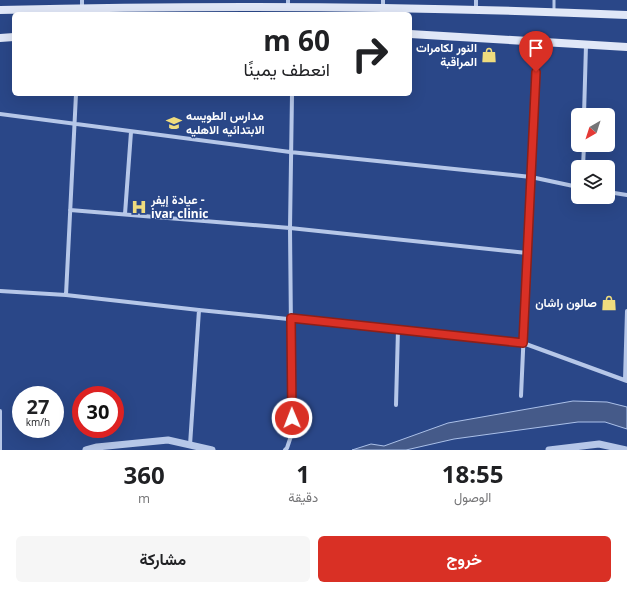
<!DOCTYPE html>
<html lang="ar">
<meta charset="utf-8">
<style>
body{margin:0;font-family:"Open Sans",Vazirmatn,sans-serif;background:#f6f6f6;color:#202124;direction:rtl;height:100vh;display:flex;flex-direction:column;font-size:15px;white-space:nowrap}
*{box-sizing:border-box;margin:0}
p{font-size:13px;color:#757577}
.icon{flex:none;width:22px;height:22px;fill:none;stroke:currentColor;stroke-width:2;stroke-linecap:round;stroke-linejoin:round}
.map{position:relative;height:450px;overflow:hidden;direction:ltr}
.drawer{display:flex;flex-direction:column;background:#fff;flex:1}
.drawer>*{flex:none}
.banner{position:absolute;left:12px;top:12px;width:400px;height:84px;border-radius:6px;box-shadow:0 4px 16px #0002;direction:rtl;background:#fff;color:#202124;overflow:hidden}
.needle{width:26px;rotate:219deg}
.tools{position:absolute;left:571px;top:108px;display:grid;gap:8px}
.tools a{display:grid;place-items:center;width:44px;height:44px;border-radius:6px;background:#fff;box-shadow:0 4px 16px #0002;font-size:20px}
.speed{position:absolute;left:12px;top:386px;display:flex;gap:8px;font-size:20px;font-weight:700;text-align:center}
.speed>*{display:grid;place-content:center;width:52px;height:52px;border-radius:50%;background:#fff;box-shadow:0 4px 16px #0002;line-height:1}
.speed small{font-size:10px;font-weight:400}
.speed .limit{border:6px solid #d22;background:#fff;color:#111}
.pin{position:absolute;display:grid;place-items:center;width:34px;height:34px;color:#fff;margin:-41px -17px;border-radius:50% 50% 50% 0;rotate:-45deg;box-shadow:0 0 4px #0007}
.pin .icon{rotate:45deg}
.me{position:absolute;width:44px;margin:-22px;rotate:359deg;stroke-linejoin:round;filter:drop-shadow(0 0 3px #0008)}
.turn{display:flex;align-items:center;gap:14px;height:84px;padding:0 16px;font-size:18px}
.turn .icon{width:52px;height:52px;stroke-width:2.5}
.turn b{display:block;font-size:28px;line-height:34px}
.eta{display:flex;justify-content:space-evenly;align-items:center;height:68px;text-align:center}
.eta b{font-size:24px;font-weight:700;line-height:28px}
.action{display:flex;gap:8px;margin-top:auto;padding:8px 16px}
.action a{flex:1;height:46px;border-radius:6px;background:#d93025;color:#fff;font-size:16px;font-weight:700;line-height:46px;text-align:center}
.action a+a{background:#f6f6f6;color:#202124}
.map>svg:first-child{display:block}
</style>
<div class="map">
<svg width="627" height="450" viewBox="0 0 627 450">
<rect width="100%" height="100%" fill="#2a4788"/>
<path fill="#455a89" stroke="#abc0e8" d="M573 401 607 402 627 407V429L605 422H578L454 439 406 450H352L371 444 384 446 448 423Z"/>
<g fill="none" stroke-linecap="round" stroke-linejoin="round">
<path stroke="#b6c7e8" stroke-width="3" d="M554 12V0"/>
<path stroke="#b6c7e8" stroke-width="4" d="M82 8V0
M288 8V0
M383 8V0
M476 9V0
M0 114 290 152 531 177 578 187
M584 115 586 45
M583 167 584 145
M608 192 627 195
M70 210 290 228 527 253
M125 214 131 132
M0 291 66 295 199 310 523 343 627 381
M66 295 76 94
M625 380 627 311
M521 396 537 41
M396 405 398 329
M0 411V450
M190 445 199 310
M285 450 287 448 292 433 290 228 292 94"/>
<path stroke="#b6c7e8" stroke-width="7" d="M86 450 97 447 168 440 212 450
M549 450 599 444 626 450"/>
<path stroke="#e0e7f7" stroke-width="8" d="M0 10C209 5 418 6 627 15
M410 34 627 47
M0 38 14 37"/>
</g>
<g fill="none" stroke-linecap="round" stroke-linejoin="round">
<defs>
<path id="route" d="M292 418 291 318 523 343 536 72"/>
</defs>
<use href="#route" stroke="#8d1f18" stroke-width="10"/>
<use href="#route" stroke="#d93025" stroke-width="7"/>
</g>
<defs>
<symbol id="shop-bare" viewBox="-9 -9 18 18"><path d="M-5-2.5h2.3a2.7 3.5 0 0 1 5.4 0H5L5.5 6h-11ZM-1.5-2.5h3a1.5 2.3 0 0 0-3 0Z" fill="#efdc7e" stroke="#2a4788" stroke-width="2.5" paint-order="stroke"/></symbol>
<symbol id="school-bare" viewBox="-9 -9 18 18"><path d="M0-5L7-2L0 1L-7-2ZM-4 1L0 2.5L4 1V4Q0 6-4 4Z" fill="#efdc7e" stroke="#2a4788" stroke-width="2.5" paint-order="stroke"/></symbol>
<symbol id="hospital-bare" viewBox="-9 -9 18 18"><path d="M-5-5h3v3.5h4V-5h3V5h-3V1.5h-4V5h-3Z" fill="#efdc7e" stroke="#2a4788" stroke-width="2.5" paint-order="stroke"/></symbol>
</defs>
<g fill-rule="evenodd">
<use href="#shop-bare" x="478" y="44" width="22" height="22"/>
<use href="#school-bare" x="163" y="112" width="22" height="22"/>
<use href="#hospital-bare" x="128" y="196" width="22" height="22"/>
<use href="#shop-bare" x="598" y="292" width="22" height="22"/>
</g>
<g text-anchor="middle" stroke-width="3" stroke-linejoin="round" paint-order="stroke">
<g font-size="12" font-weight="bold" fill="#fff" stroke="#2a4788" text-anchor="end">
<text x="477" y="52">النور لكامرات<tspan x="477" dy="14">المراقبة</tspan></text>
<text x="186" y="120" text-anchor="start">مدارس الطويسه<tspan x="186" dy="14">الابتدائيه الاهليه</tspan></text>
<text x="151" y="204" text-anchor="start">عيادة إيفر -<tspan x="151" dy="14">ivar clinic</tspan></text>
<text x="597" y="307">صالون راشان</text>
</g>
</g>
</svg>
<div class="tools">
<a><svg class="needle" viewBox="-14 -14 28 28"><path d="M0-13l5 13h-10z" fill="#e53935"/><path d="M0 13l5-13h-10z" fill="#757577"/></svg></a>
<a><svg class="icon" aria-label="layers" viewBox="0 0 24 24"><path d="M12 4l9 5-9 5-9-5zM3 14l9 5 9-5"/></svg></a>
</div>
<div class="speed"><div>27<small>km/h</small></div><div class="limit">30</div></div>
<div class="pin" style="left:536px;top:72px;background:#d93025"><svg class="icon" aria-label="arrive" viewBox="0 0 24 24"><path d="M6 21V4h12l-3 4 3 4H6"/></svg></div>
<svg class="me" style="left:292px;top:418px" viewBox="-20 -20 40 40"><circle r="17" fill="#d93025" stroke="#fff" stroke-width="3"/><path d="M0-11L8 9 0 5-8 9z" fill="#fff"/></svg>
<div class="banner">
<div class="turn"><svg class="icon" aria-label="right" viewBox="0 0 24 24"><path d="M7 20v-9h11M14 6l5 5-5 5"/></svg><div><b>60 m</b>انعطف يمينًا</div></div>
</div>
</div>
<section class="drawer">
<div class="eta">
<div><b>18:55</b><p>الوصول</p></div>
<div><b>1</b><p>دقيقة</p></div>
<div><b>360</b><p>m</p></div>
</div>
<div class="action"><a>خروج</a><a>مشاركة</a></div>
</section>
